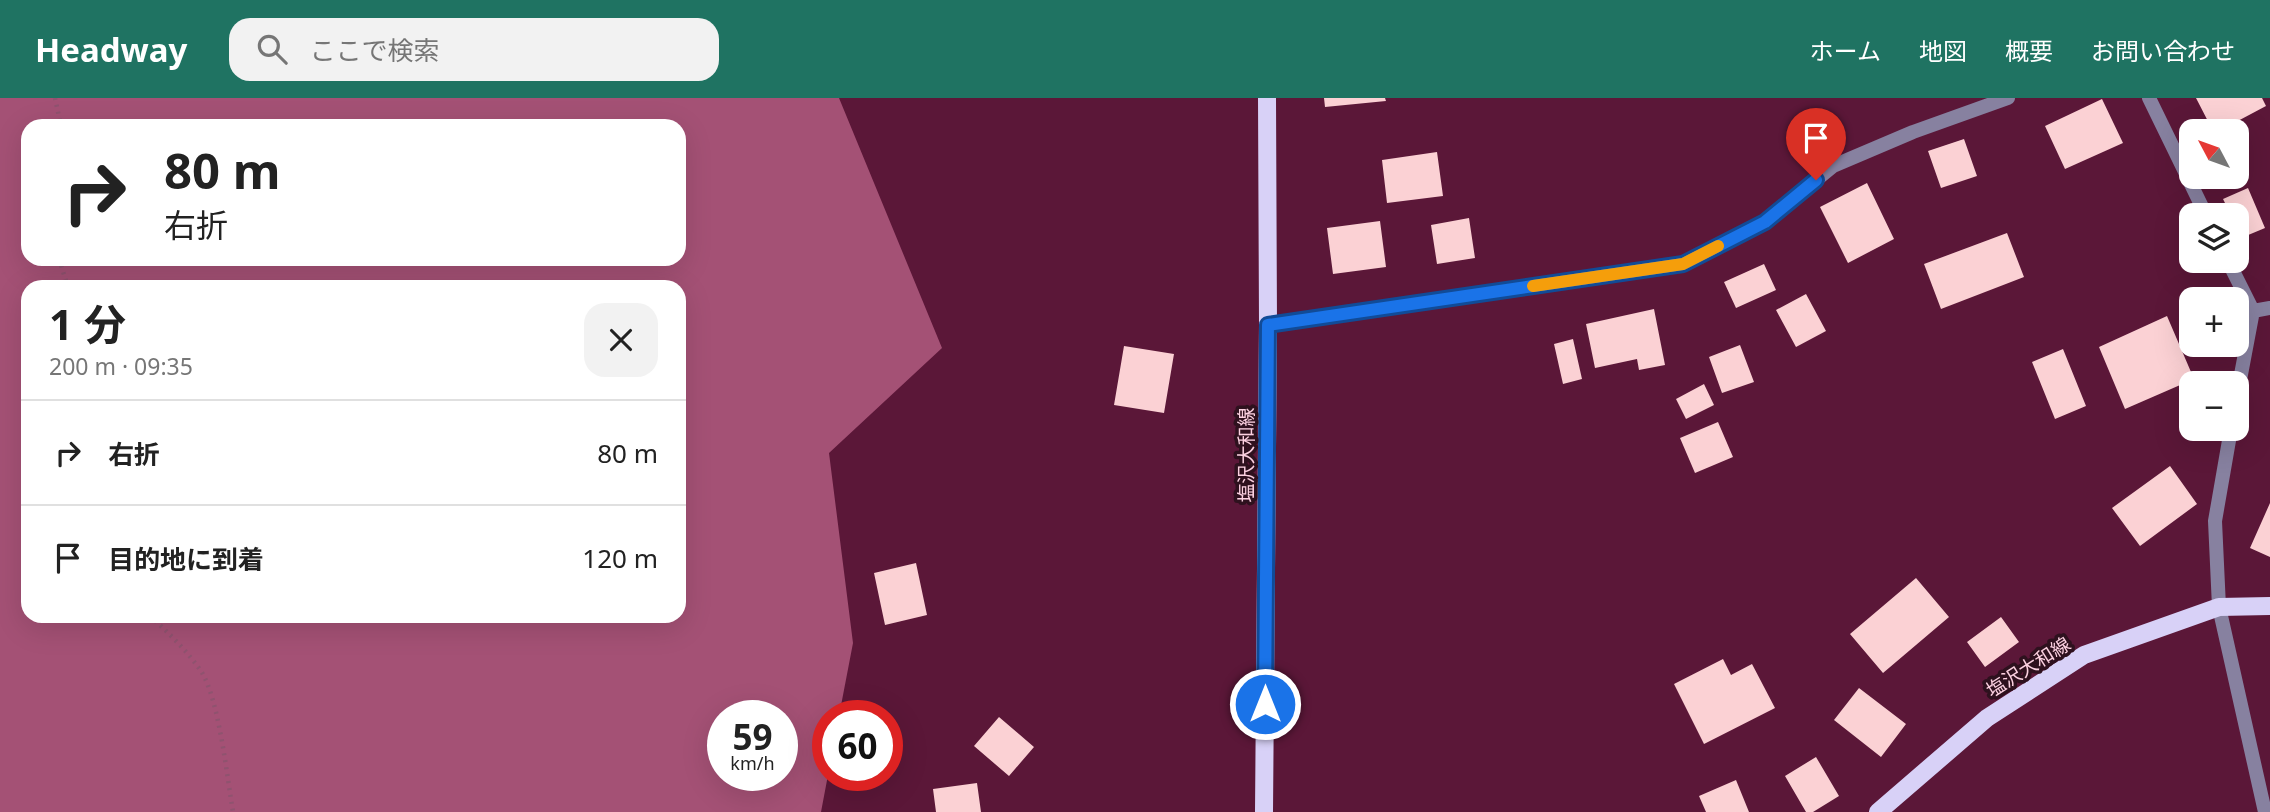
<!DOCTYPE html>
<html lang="ja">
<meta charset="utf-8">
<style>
body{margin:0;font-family:"Noto Sans","Noto Sans JP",sans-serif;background:#f2f2f2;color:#222;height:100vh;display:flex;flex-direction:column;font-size:26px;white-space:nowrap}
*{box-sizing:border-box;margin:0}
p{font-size:23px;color:#767676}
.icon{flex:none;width:38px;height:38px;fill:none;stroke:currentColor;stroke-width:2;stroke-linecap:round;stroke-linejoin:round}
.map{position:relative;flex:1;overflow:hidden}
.side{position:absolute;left:21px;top:182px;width:665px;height:343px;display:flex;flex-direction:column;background:#fff;border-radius:21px;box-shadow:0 7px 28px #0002}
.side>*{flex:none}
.top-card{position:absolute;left:21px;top:21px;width:665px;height:147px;border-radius:21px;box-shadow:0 7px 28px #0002;background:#fff;color:#222;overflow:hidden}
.needle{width:46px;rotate:311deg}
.controls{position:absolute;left:2179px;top:21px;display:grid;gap:14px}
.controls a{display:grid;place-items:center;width:70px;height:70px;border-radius:14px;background:#fff;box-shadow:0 7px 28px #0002;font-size:35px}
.speed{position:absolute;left:707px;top:602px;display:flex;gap:14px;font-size:35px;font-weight:700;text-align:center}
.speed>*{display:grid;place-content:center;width:91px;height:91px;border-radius:50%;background:#fff;box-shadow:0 7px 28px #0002;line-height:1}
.speed small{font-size:18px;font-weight:400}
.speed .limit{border:10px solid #d22;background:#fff;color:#111}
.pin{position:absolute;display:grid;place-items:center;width:60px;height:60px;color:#fff;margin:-72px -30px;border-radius:50% 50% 50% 0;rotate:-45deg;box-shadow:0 0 7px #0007}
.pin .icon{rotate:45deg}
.me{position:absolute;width:77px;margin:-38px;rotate:0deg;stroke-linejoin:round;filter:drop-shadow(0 0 5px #0008)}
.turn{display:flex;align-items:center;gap:24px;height:147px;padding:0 28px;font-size:32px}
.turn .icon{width:91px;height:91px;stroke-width:2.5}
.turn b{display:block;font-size:49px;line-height:60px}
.round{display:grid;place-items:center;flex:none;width:74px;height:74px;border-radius:21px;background:#f2f2f2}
.summary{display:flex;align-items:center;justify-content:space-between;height:119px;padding:0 28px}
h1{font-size:42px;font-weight:700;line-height:52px}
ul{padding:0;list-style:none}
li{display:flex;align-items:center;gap:21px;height:105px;padding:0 28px;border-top:2px solid #e0e0e0}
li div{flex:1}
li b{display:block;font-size:26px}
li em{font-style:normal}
header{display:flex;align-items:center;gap:42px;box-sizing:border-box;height:98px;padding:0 35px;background:#1f7362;color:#fff}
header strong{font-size:33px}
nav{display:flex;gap:38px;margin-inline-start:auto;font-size:24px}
.search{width:490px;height:63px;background:#f2f2f2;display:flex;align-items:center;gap:18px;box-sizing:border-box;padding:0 24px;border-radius:21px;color:#767676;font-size:26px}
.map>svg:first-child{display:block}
</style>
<header>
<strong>Headway</strong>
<div class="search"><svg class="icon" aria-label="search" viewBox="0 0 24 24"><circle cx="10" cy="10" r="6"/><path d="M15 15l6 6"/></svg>ここで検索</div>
<nav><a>ホーム</a><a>地図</a><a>概要</a><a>お問い合わせ</a></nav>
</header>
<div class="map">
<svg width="2270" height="714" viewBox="0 0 2270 714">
<rect width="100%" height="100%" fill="#5b1738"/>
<path fill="#a45175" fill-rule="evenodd" d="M0 0H839L942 250 829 355 853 545 839 618H828V677L821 714H0ZM28 28H679V161H28ZM28 189H679V518H28ZM723 618H782V677H723Z"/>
<path fill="#fbd1d4" d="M1324 0H1385L1386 3 1325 9Z
M2196 0H2262L2266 8 2219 33H2213Z
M2102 1 2123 45 2065 71 2045 28Z
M1964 41 1977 78 1941 90 1928 53Z
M1437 54 1443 98 1387 105 1382 62Z
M1867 85 1894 141 1848 165 1820 109Z
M2248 90 2265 130 2241 140 2236 130V117H2231L2223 101Z
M1469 120 1475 160 1437 166 1431 127Z
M1380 123 1386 169 1333 176 1327 130Z
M2007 135 2024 179 1941 211 1924 166Z
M1764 166 1776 192 1736 210 1724 184Z
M1806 196 1826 233 1796 249 1776 212Z
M1654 211 1665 267 1639 272 1637 261 1595 270 1586 226Z
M2191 215V238L2183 218Z
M2167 218 2194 281 2125 311 2099 249Z
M1573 241 1582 281 1563 286 1554 246Z
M1740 247 1754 284 1722 295 1709 259Z
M2195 247H2228L2200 259Z
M1124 248 1174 256 1164 315 1114 307Z
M2063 251 2086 308 2055 321 2032 264Z
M1704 286 1714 307 1686 321 1676 301Z
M1718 324 1733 359 1695 375 1680 340Z
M2170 368 2197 406 2140 448 2112 410Z
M2270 405V459L2250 450Z
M916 465 927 517 885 527 874 475Z
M1916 480 1949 519 1883 575 1850 536Z
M2001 519 2019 544 1985 569 1967 544Z
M1723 561 1731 577 1752 566 1775 610 1704 646 1674 586Z
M1859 590 1906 626 1881 659 1834 622Z
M999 619 1034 649 1009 678 974 648Z
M1816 659 1839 698 1813 714H1806L1785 678Z
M1736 682 1749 714H1706L1699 698Z
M977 685 981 714H936L933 691Z"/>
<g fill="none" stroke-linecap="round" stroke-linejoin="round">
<path stroke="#8f536f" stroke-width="4.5" stroke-dasharray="2 5" stroke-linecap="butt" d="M55 0 61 28
M59 161 68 189
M150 518C168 534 187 553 201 573 219 601 227 679 233 714"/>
<path stroke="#8781a0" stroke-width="14" d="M2149 0 2206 117
M2228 163 2253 213 2236 303
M2253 213 2270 210
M1268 227 1683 166 1765 124 1833 68 1913 34 2008 0
M2231 331 2215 423 2219 509 2265 714"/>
<path stroke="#d8d1f7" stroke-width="18" d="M1264 714 1268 227 1267 0
M1878 714 1987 620 2084 557 2219 509 2270 508"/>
</g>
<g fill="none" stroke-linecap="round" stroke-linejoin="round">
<defs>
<path id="route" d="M1265 606 1268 227 1683 166 1765 124 1816 82"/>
</defs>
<use href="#route" stroke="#114b97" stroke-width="18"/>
<use href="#route" stroke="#1a73e8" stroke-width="12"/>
<path stroke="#f59e0b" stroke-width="12" d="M1533 188 1683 166 1718 148"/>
</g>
<g text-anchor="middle" stroke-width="7" stroke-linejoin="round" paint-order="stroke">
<g font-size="19" fill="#fcd1e1" stroke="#2e111e">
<text transform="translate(1246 357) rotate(-90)" y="7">塩沢大和線</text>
<text transform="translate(2028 569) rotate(-32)" y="7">塩沢大和線</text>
</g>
</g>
</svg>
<div class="controls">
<a><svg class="needle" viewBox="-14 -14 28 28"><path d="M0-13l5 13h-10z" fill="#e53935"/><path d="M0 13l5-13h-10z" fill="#767676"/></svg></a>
<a><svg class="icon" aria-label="layers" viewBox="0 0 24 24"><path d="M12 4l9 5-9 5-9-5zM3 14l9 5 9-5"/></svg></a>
<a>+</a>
<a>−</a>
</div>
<div class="speed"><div>59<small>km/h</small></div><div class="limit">60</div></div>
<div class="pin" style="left:1816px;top:82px;background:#d93025"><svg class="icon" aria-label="arrive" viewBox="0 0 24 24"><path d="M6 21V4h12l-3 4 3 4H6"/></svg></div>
<svg class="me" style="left:1265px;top:606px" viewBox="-20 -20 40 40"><circle r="17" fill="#1a73e8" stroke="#fff" stroke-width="3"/><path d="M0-11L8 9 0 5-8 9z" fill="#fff"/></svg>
<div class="top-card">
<div class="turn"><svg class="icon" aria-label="right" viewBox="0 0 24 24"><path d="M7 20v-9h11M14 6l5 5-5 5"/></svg><div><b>80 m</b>右折</div></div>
</div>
<section class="side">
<div class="summary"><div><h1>1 分</h1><p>200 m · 09:35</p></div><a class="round"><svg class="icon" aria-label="close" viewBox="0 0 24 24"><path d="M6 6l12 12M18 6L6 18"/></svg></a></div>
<ul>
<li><svg class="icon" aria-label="right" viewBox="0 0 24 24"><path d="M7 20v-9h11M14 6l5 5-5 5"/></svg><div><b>右折</b></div><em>80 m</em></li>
<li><svg class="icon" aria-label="arrive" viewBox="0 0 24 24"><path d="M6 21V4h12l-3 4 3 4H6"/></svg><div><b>目的地に到着</b></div><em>120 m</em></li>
</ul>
</section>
</div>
